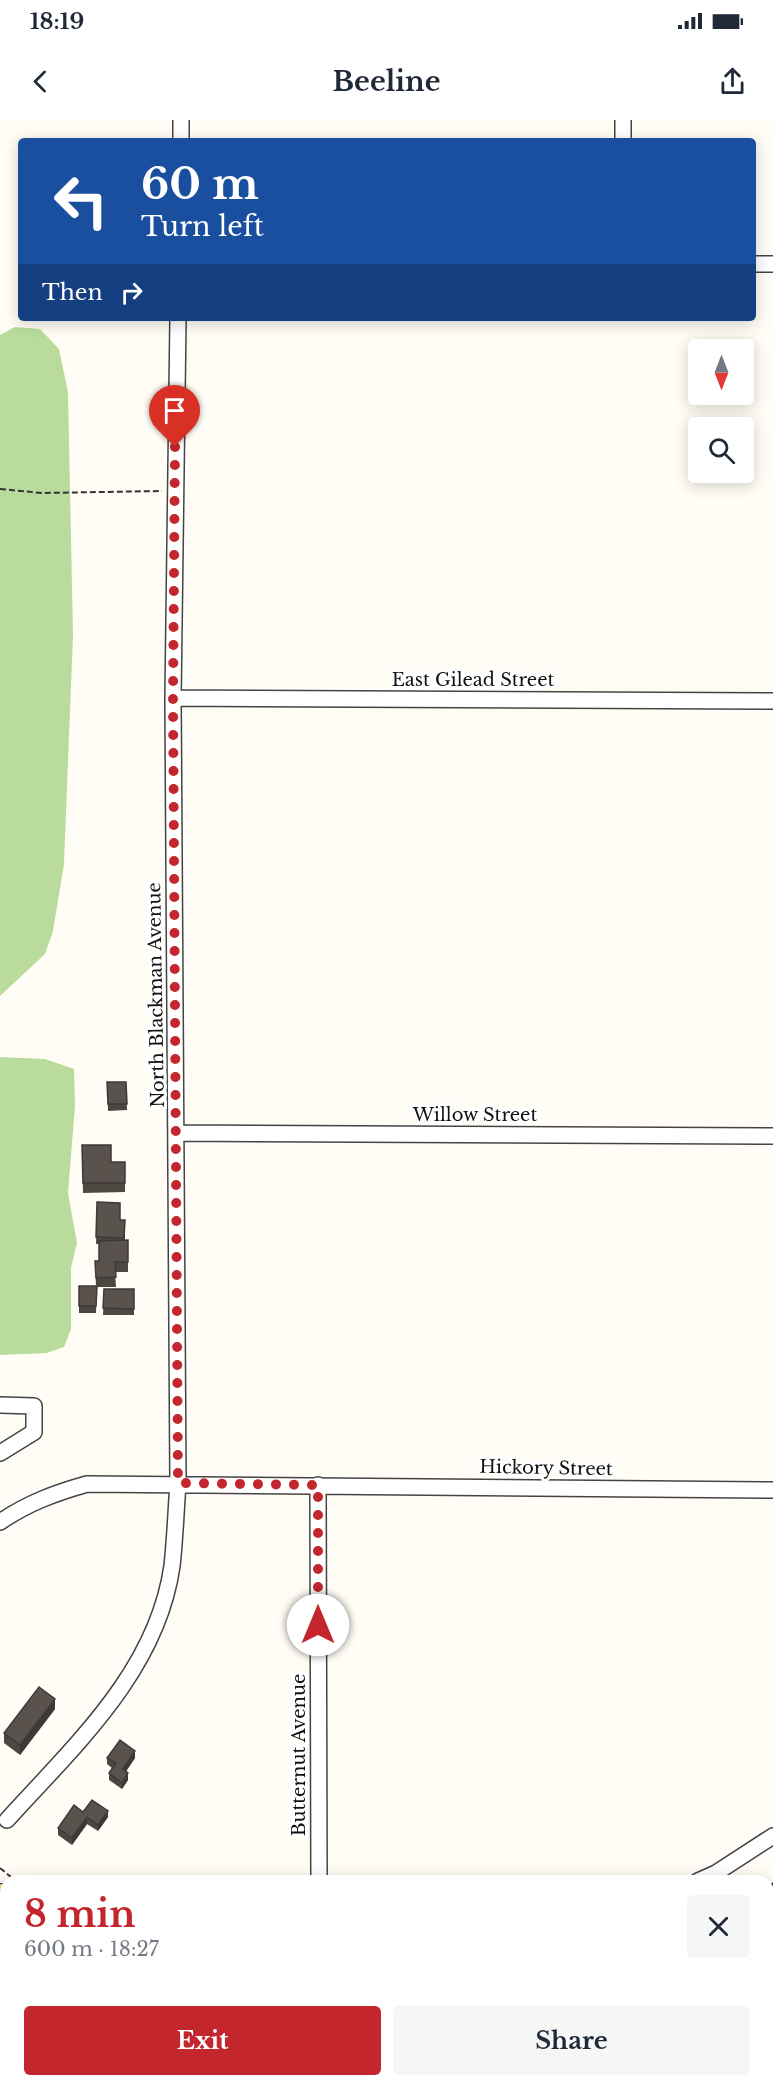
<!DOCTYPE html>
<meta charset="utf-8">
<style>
body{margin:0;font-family:"Libre Baskerville",serif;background:#f6f6f7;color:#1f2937;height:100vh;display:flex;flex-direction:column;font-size:22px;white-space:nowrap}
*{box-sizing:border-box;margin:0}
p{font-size:20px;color:#747a83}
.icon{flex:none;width:33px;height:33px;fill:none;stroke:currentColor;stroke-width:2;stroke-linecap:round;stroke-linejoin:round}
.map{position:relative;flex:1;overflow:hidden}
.drawer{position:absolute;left:0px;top:1755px;width:774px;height:212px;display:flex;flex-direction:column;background:#fff;border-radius:18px 18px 0 0;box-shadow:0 3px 15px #0003}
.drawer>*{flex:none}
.hud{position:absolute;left:18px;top:18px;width:738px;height:183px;border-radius:6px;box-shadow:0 3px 15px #0003;background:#1a4fa0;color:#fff;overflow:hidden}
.needle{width:39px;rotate:180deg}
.fabs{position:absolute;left:688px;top:219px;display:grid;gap:12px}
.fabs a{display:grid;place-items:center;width:66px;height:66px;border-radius:6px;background:#fff;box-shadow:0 3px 15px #0003;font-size:30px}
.pin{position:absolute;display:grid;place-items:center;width:51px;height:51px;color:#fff;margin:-62px -26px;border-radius:50% 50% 50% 0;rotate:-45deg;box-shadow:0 0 6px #0007}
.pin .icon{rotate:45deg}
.me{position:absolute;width:66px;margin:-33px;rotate:0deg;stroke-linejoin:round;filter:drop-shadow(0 0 4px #0008)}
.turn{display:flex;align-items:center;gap:21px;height:126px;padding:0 24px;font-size:27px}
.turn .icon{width:78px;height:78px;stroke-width:2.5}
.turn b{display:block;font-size:42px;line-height:51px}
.then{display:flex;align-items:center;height:57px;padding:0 24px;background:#0003;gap:12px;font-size:22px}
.round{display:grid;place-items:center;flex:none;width:63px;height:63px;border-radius:6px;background:#f6f6f7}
.overview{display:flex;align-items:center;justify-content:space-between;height:102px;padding:0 24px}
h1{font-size:36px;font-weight:700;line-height:45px;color:#c4262e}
.action{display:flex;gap:12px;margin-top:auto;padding:12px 24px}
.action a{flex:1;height:69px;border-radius:6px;background:#c4262e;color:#fff;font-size:24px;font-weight:700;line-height:69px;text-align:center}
.action a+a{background:#f6f6f7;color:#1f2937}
.status{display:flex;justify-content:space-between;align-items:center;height:42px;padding:0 30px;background:#fff;direction:ltr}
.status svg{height:16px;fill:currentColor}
header{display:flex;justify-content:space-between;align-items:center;height:78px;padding:0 24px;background:#fff;font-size:27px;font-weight:700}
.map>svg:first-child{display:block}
</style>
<div class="status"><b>18:19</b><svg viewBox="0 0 49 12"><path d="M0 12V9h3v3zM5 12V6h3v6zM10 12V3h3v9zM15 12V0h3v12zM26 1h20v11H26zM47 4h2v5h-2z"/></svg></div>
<header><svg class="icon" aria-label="back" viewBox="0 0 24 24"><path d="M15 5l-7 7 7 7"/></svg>Beeline<svg class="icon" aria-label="share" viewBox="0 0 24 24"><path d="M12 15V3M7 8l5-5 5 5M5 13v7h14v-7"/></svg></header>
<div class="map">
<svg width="773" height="1966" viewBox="0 0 773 1966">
<rect width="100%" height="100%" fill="#fffdf5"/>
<path fill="#b9dc9c" d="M15 207 40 209 59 229 68 272 73 515 64 744 53 811 45 834 0 876V215Z
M0 937 45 939 74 949 75 986 68 1073 77 1123 71 1148V1209L64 1227 47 1233 0 1235Z
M0 1838 6 1841V1946L0 1950Z
M773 1850V1966H488L482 1961 768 1960V1854Z"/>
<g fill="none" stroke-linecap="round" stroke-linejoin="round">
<defs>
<path id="minor" d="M181 21V0
M623 21V0
M753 144H773
M173 578 773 581
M177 1013 773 1016
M0 1285 34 1286V1312L0 1333
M318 1365 319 1761
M0 1402C28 1383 55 1373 87 1364L773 1370
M7 1700C75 1625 157 1551 172 1446 175 1419 176 1391 178 1363L173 578 178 198
M698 1761 716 1753 773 1716
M368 1960 369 1966
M425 1966V1960"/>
<path id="major" d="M0 1774 6 1778
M194 1960 198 1966"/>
</defs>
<use href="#minor" stroke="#444" stroke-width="18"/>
<use href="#major" stroke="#222" stroke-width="22"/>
<path stroke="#333" stroke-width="2" stroke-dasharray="6 3" stroke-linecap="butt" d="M0 369 42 373 162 371
M0 1748 16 1761
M218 1960 222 1966"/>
<use href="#minor" stroke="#fff" stroke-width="15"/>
<use href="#major" stroke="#f9d66b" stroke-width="20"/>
</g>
<path fill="#4d4742" d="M107 962H126L127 990 108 991Z
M82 1025 111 1042H125V1072L83 1073Z
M97 1082 120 1100H125V1120H128V1152H115L116 1167H97L96 1193H79V1166H96L95 1141H99V1124H96Z
M104 1169H134V1195H103Z
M55 1589 20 1635 4 1623V1613Z
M107 1638H135L126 1651 128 1660 122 1669 109 1660V1653L112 1648 107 1644Z
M83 1692 108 1697 98 1711 87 1704 72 1725 58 1715V1708Z
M773 1763V1795L768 1787V1766Z"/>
<path fill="#3f3936" d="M55 1579V1589L20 1635V1625Z
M135 1631V1638L123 1656V1649Z
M128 1653V1660L122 1669V1663Z
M108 1691V1697L98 1711V1705Z
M87 1697V1704L72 1725V1718Z"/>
<path fill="#5a524d" stroke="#3f3936" stroke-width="1.5" d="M107 962H126L127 984H108Z
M82 1025H111V1042H125V1063H83Z
M97 1082 120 1083V1100H125L124 1118 96 1117Z
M128 1120V1142H115L116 1157 96 1158 95 1141H99V1121Z
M79 1166H97L96 1186H79Z
M104 1169H134V1189L103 1188Z
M39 1567 55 1579 20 1625 4 1613Z
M120 1620 135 1631 123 1649 128 1653 122 1663 109 1653 116 1643 107 1638Z
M92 1680 108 1691 98 1705 87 1697 72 1718 58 1708 74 1685 83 1692Z
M773 1763V1788L768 1781V1766Z"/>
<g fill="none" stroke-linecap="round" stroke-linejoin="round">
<path stroke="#c4262e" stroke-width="10" stroke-dasharray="0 18" d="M175 327 173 578 178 1363 318 1365V1505"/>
</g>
<g text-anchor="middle" stroke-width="6" stroke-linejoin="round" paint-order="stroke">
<g font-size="18" fill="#111" stroke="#fff">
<text x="473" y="566">East Gilead Street</text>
<text transform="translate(156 875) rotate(-91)" y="6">North Blackman Avenue</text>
<text x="475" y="1001">Willow Street</text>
<text transform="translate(546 1348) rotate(1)" y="6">Hickory Street</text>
<text transform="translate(299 1635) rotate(-90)" y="6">Butternut Avenue</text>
</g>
</g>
</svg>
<div class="fabs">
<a><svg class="needle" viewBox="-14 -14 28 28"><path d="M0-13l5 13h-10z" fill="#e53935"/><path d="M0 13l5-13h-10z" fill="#747a83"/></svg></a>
<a><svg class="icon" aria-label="search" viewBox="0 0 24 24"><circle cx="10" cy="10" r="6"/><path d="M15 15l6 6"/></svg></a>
</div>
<div class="pin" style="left:175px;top:327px;background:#d93025"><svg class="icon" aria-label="arrive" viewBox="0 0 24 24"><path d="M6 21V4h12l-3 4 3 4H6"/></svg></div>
<svg class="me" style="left:318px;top:1505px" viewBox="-20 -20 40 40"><circle r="19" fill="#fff"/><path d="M0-13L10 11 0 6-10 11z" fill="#c4262e"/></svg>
<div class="hud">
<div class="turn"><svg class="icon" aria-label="left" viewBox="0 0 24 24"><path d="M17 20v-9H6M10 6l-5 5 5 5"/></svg><div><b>60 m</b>Turn left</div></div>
<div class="then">Then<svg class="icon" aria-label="right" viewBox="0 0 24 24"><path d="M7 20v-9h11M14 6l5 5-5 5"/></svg></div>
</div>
<section class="drawer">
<div class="overview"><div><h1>8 min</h1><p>600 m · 18:27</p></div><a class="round"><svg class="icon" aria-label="close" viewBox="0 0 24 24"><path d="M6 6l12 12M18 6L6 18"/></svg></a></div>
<div class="action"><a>Exit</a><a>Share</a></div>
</section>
</div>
